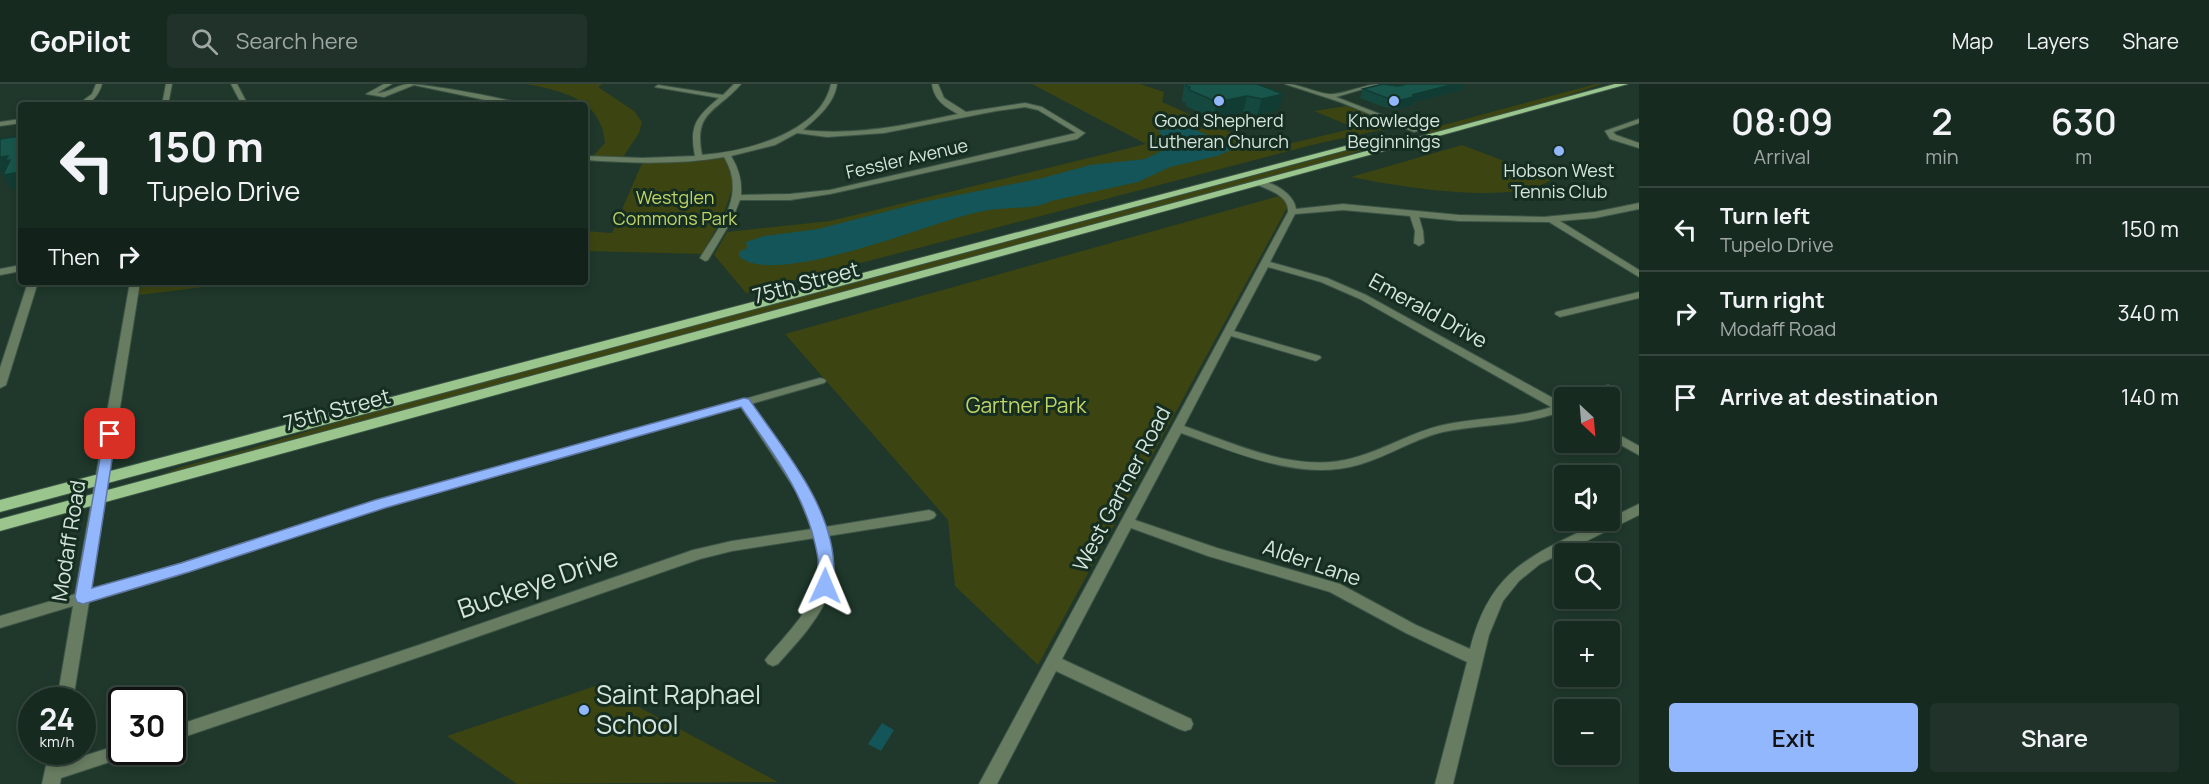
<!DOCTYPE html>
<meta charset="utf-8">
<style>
body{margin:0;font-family:Manrope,sans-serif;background:#203229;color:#f1f3f6;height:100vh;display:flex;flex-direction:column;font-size:22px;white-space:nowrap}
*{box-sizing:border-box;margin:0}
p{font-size:20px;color:#9ea7a5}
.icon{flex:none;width:33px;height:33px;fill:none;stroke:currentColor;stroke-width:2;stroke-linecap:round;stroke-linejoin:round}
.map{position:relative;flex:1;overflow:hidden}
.panel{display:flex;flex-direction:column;background:#172a20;width:570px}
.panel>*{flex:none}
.banner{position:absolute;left:18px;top:18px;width:570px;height:183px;border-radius:6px;box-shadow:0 3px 9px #0003,0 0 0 2px #36463e;background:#172a20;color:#f1f3f6;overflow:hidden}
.needle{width:39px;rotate:154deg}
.tools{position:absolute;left:1554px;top:303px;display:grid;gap:12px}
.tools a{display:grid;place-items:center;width:66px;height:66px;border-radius:6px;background:#172a20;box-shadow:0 3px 9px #0003,0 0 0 2px #36463e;font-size:30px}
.speed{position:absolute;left:18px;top:603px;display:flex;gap:12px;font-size:30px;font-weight:700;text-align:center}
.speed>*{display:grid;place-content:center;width:78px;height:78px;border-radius:50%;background:#172a20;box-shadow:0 3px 9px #0003,0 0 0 2px #36463e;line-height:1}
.speed small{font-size:15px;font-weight:400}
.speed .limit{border:3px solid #111;border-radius:9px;background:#fff;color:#111}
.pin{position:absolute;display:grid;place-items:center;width:51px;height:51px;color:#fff;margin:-26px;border-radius:12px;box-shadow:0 3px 9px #0006}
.me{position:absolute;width:66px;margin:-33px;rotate:1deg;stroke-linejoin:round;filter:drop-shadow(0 0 4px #0008)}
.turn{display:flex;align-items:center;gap:21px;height:126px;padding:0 30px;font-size:27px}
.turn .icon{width:78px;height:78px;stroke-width:2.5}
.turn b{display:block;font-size:42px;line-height:51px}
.then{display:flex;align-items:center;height:57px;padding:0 30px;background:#0003;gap:12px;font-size:22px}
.eta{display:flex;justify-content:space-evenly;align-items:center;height:102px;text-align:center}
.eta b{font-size:36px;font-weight:600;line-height:42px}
.primary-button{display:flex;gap:12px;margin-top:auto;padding:12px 30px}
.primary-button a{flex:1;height:69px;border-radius:6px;background:#92b7fd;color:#111;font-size:24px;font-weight:600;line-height:69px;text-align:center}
.primary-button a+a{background:#203229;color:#f1f3f6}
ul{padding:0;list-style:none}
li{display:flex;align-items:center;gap:18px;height:84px;padding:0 30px;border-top:2px solid #36463e}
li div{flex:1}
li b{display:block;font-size:22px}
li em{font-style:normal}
header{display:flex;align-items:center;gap:36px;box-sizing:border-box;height:84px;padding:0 30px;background:#172a20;border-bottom:2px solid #36463e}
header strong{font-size:28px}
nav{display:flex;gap:33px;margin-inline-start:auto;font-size:21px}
.search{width:420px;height:54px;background:#203229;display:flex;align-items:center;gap:15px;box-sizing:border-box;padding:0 21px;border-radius:6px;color:#9ea7a5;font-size:22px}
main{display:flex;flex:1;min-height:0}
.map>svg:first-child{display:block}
</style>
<header>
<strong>GoPilot</strong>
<div class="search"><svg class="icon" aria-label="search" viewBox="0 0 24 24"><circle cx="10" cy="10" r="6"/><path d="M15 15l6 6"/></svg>Search here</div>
<nav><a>Map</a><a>Layers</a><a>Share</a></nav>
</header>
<main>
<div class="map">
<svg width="1639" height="700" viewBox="0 0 1639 700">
<rect width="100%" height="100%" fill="#1f382b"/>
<path fill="#3c4411" d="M527 0H603L598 3 634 27 642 38 639 49 623 73 593 72 605 59C602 15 562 7 527 0Z
M1032 0H1140L1164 8 1162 18 1209 39 1225 42 1221 44 1263 63 1271 64 1355 44 1314 27 1346 22 1399 42 1316 60 746 209 714 171 727 148 830 137 1146 60Z
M1596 0H1602L1543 20 1424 51 1425 46Z
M1462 61 1552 95C1515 123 1395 102 1351 93Z
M1361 63 1365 65 1305 85 145 397 181 383 249 365 402 319Z
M724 74C728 80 733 88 733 95 732 118 713 151 702 170L585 167V147L612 149 642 79 684 78Z
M1279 112 1285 116 1288 122 1038 581 955 502 948 436 785 250Z
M142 198H245L139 211Z
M598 601 778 698 517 700 447 652Z"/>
<path fill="#135559" d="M1192 44 1221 58 1226 57 1236 61 1225 59 1231 66 1217 72 1170 83 1138 98 1051 117C1036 125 1016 123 998 125 986 126 974 129 963 132 921 143 771 204 739 172V168L747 164 746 158 764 152 818 145 923 118 1043 94 1090 81 1145 75 1170 63 1158 46Z
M882 639 894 646 881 667 868 660Z"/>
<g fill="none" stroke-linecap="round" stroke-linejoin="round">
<defs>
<path id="minor" d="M96 0H102C98 13 91 21 77 21L92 10Z
M166 0H172L168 21H162Z
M231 0H237L248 21H242Z
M384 0H392L377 9C388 9 397 1 408 0 424 0 509 14 522 21H509L414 1 384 13 366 10Z
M734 0H741C717 28 693 27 702 71 744 68 821 49 831 0H837C834 20 818 33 803 46 856 52 906 41 958 30 945 23 934 16 932 0H938L944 14 966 28 1025 19 1042 23 1085 49 1077 55 830 110 790 116H740L732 136 708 176 705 177 700 174C720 141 747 111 724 73 678 81 631 79 585 76V72L643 74 695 72C689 42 696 33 719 14L655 3 658 1 723 11ZM1025 23 1038 26 1076 49 830 106 790 110 741 111C742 96 739 85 731 72L775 61 797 49 827 53 884 49 996 27Z
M1285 0C1300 0 1313 8 1328 10 1341 12 1364 0 1380 0L1336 13 1421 46 1414 48 1340 18Z
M21 35V39L0 42V38Z
M1639 35V39L1613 48 1616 51 1639 59V64L1610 55 1605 47Z
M1258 97C1273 97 1294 110 1296 125L1343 120 1459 131 1544 133 1595 128 1639 119V125L1595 134 1560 137 1639 186V193L1549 138 1459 137 1419 133 1423 147 1424 159 1419 162 1414 159 1415 147 1410 132 1343 126 1295 130 1270 178 1327 194 1366 211 1562 319H1564V328H1560C1522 342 1482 340 1443 348 1413 355 1387 373 1358 381 1299 398 1235 368 1181 349L1135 436 1217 464 1340 500 1416 541 1470 565C1491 482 1534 471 1604 436H1610V434L1639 420V431L1540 480 1519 497 1503 517 1489 551 1453 700H1435L1467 578 1406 549 1330 508 1208 472 1131 444 1062 575 1191 635 1193 640 1191 645 1185 647 1179 645 1056 587 997 700H979L1288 128C1289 112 1271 107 1258 101ZM1268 183 1321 198 1360 215 1551 323C1517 335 1479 333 1443 341 1411 348 1384 366 1353 374 1297 390 1236 360 1184 342L1231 252 1316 277 1321 274 1320 272 1234 247Z
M21 181V187L0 191V185Z
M28 198H38L6 301 0 304V284Z
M130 198H140L91 506 166 484 375 417 820 294 824 295 826 297 824 299 751 320C778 359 809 398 825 443L929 426 934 428 936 431 934 434 929 436 828 452C847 507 812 542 778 580L773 582 768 580 765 576 768 572C799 536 832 506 815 454L732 467 700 475 428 570 172 657V643L419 561 693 466 732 457 812 445 796 407 741 323 384 423 173 493 89 518 73 616H57L73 522 0 544V532L75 510Z
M1639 208V214L1560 233 1555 230 1556 228Z
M1608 301 1614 304 1612 306 1595 314H1579Z
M1610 346 1639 362V371L1610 355Z
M122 660V668H130L128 672 61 694 60 700H42L49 668H65L64 678Z"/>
<path id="major" d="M1615 0H1628L0 447V435Z
M1368 56 1376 58 0 428V416Z"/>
</defs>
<use href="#minor" stroke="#3c5447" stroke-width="2"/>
<use href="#major" stroke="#3c5447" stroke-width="2"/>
<use href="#minor" fill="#677c61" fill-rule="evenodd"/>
<use href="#major" fill="#9ac58d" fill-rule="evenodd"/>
</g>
<path fill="#154940" d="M1184 0H1257L1278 26 1257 31 1243 28 1213 35 1186 22V18H1182Z
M1398 2 1462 6 1414 18 1413 21 1397 25 1384 23 1360 14 1363 5Z"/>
<path fill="#113c34" d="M1454 0H1465L1462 6 1414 18 1413 21 1397 25 1401 16 1412 11Z
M1283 10 1278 26 1257 31 1262 15Z
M1247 12 1243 28 1213 35 1217 18Z
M8 72 21 88V103L11 105 3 91 11 86 0 88V73Z"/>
<path fill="#18554b" stroke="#113c34" stroke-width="1.5" d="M1186 0H1257L1283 10 1262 15 1247 12 1217 18 1189 6 1190 3 1186 2Z
M1383 0 1398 2 1407 0H1454L1412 11 1417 12 1401 16 1387 14 1363 5Z
M21 52V88L3 91 10 76 5 77 8 72 0 73V55Z"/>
<path fill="#92b7fd" stroke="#5f77a4" stroke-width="1.5" d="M744 314 749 315C784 366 835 424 834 489 833 495 834 501 831 507L825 509 819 507C814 497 819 485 818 475 817 466 814 456 812 448 799 402 768 362 741 323L385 424 189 488 83 520 77 518 75 513 105 347 110 346 116 350 92 504 181 479 375 416Z"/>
<g fill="#92b7fd" stroke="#152e21" stroke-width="2">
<circle cx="1219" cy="17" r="6"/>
<circle cx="1394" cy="17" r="6"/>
<circle cx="1559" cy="67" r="6"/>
<circle cx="584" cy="626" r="6"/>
</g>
<g text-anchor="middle" stroke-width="6" stroke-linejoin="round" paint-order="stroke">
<g font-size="18" fill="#d6e5dc" stroke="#152e21">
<text x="1219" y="43">Good Shepherd<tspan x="1219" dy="21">Lutheran Church</tspan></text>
<text x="1394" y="43">Knowledge<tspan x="1394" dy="21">Beginnings</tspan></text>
<text x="1559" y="93">Hobson West<tspan x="1559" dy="21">Tennis Club</tspan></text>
</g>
<g font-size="18" fill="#d6e5dc" stroke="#152e21">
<text transform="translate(907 75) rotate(-13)" y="6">Fessler Avenue</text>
</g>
<g font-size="18" fill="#bfd367" stroke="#152e21">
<text x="675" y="120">Westglen<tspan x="675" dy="21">Commons Park</tspan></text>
</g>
<g font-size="21" fill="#d6e5dc" stroke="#152e21">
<text transform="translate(806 199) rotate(-15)" y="7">75th Street</text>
<text transform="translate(1428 227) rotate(29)" y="7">Emerald Drive</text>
<text transform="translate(337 326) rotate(-15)" y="7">75th Street</text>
<text transform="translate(1122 405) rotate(-62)" y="7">West Gartner Road</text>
<text transform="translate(69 457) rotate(-81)" y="7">Modaff Road</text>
<text transform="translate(1312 479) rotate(19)" y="7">Alder Lane</text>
</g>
<g font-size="21" fill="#bfd367" stroke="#152e21">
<text x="1026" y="329">Gartner Park</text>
</g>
<g font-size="26" fill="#d6e5dc" stroke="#152e21">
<text transform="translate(538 499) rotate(-19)" y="9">Buckeye Drive</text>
</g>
<g font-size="26" fill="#d6e5dc" stroke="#152e21" text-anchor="start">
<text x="596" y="620">Saint Raphael<tspan x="596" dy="30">School</tspan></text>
</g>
</g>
</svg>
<div class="tools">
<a><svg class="needle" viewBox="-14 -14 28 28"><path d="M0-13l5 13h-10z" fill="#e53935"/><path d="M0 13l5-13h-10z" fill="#9ea7a5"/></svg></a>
<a><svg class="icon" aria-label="sound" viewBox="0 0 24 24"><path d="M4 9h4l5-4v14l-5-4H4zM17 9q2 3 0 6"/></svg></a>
<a><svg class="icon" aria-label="search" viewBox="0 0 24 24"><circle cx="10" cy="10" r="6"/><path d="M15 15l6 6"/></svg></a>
<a>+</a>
<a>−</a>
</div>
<div class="speed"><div>24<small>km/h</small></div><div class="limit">30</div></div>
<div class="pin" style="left:110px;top:350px;background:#d93025"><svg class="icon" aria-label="arrive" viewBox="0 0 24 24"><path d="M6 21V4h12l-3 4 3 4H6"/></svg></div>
<svg class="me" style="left:825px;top:502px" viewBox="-20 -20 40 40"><path d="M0-17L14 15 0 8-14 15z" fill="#92b7fd" stroke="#fff" stroke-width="4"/></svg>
<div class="banner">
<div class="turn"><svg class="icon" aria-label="left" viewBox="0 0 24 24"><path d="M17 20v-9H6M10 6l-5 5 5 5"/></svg><div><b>150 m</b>Tupelo Drive</div></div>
<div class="then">Then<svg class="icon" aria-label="right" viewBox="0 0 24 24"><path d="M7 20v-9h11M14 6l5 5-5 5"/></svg></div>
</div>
</div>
<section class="panel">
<div class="eta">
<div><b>08:09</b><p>Arrival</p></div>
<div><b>2</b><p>min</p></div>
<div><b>630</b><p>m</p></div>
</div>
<ul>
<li><svg class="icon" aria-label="left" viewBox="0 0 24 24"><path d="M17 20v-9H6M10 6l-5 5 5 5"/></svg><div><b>Turn left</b><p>Tupelo Drive</p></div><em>150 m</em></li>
<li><svg class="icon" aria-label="right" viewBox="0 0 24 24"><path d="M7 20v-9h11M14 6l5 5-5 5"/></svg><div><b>Turn right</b><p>Modaff Road</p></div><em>340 m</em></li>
<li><svg class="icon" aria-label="arrive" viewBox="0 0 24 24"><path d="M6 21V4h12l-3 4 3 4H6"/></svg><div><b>Arrive at destination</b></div><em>140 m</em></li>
</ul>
<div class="primary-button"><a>Exit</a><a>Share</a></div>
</section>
</main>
